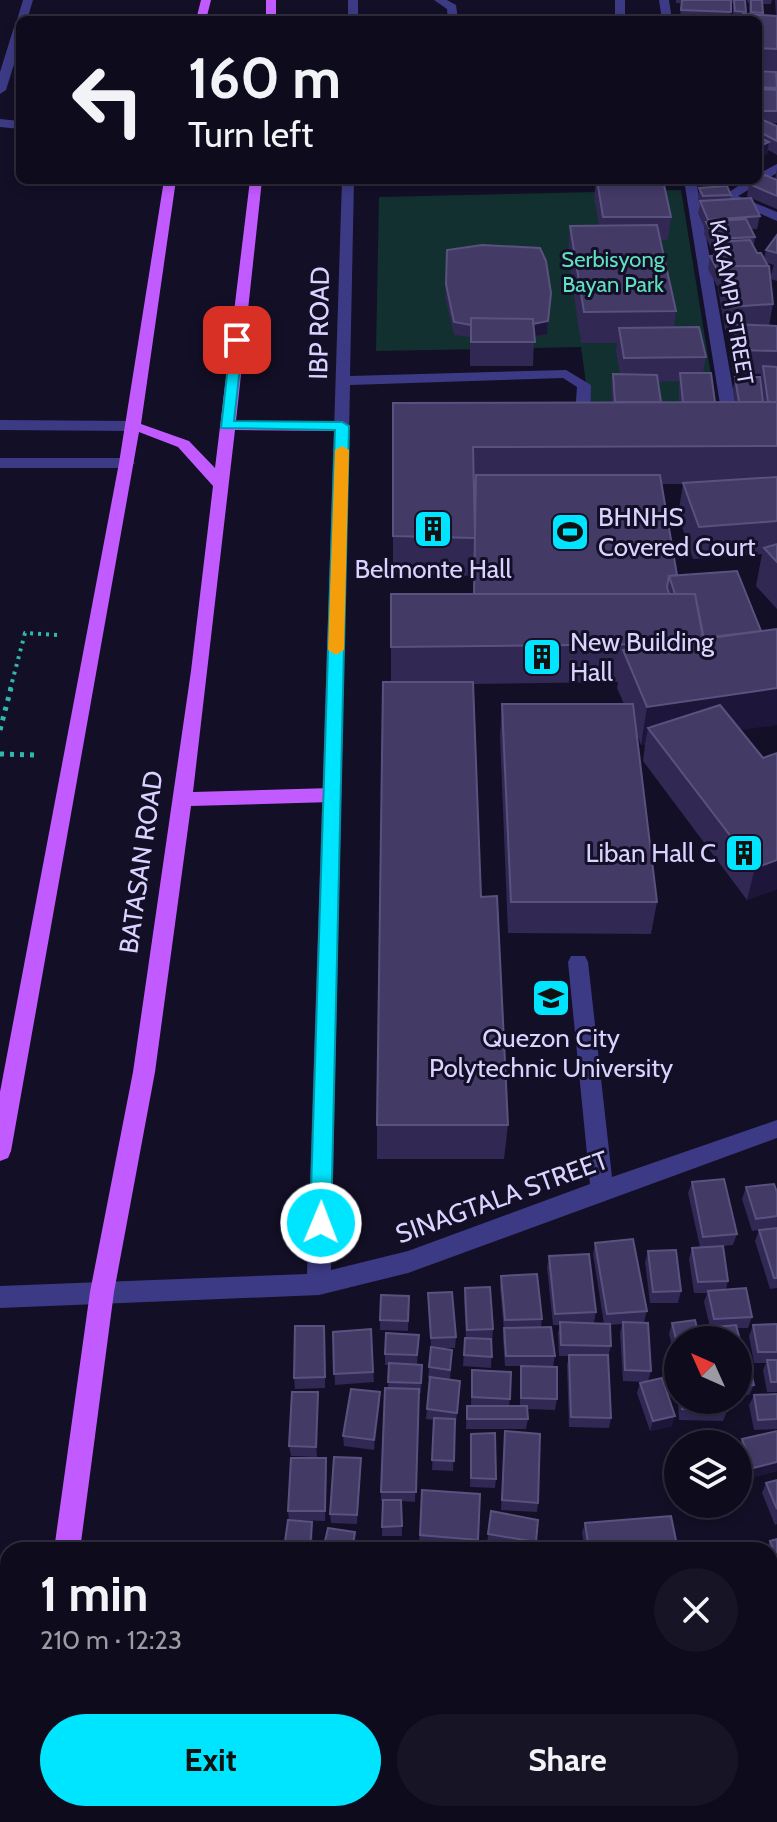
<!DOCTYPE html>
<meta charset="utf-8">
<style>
body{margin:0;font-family:Cabin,sans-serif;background:#171425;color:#f1f3f6;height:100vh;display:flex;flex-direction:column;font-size:30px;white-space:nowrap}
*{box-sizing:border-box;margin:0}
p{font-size:26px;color:#9b9ba3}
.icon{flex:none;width:44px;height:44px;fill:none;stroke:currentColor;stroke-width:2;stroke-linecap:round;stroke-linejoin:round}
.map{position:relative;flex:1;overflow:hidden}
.drawer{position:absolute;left:0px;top:1542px;width:778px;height:280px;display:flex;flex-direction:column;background:#0e0b1c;border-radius:24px 24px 0 0;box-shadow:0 4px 12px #0003,0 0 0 2px #2e2b3b}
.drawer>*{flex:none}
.hud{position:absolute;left:16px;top:16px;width:746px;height:168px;border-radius:12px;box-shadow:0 4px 12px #0003,0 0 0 2px #2e2b3b;background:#0e0b1c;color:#f1f3f6;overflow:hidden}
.needle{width:52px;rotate:315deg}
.fabs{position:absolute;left:664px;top:1326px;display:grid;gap:16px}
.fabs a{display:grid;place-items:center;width:88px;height:88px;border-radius:50%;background:#0e0b1c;box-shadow:0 4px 12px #0003,0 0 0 2px #2e2b3b;font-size:40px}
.pin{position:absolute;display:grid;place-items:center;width:68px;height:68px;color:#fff;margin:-34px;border-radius:16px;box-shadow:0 4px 12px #0006}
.me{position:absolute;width:88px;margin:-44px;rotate:1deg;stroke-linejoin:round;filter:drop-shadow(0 0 6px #0008)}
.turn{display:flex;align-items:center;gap:28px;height:168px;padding:0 40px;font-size:36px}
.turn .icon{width:104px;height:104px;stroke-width:2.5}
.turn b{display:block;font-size:56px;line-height:68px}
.round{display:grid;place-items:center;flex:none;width:84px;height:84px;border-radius:42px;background:#171425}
.headline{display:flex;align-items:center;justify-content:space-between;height:136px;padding:0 40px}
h1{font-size:48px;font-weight:700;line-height:60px}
.button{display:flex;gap:16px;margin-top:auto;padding:16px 40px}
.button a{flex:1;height:92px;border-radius:48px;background:#00e5ff;color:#111;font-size:32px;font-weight:700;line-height:92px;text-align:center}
.button a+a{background:#171425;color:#f1f3f6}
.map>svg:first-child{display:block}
</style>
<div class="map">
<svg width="777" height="1822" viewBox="0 0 777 1822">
<rect width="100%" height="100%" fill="#130f26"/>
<path fill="#12302f" d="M681 190 718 418 591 420 581 347 376 351 379 197Z"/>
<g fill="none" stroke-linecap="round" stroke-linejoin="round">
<path fill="#0c2248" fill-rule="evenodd" d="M0 1580 8 1584V1606L0 1602Z
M350 1814H380L384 1822H354Z"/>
<path stroke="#2fb8b0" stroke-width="4" stroke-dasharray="3 5" stroke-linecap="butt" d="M10 690 25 633 59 635"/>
<path stroke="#2fb8b0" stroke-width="5" stroke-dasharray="4 6" stroke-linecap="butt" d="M0 730 11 688
M0 754 37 755"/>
<path fill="#3d3a85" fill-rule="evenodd" d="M23 0H33L27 20H20V23L17 20Z
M348 0H358V20H348Z
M434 0H447L456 5 458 20H448L447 9Z
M615 0H625V20H615Z
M659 0H669L672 20H662Z
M20 24V45L6 90 0 94V72L14 27Z
M0 119 20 121V129L0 127Z
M777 164V173L738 196 777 212V221L722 197 747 180H758V174Z
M342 180H354L350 376 566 370 591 385 590 427 582 432 574 427 577 387 563 378 350 385 331 1270 408 1251 590 1184 568 962 571 956H585L588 962 612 1177 777 1120V1138L408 1273 319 1295 0 1308V1286L307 1274Z
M684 180H696L740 429 732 434 724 429Z
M0 420 132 421 140 426 132 431 0 430Z
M0 458H127L135 463 127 468H0Z"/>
<path fill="#c25bff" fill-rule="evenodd" d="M201 0H211L206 20H196Z
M266 0H276V20H266Z
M164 180H176L141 424 189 441 215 468 250 180H262L236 421H342L350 426 342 431 235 430 193 792 332 788 341 795 332 802 191 806 155 1072 114 1292 80 1550H54L90 1292 133 1072 191 671 213 486 178 447 139 432 11 1151 8 1158 0 1161V1092L119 463Z
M17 1814H47L46 1822H16Z"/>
</g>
<path fill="#312854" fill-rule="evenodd" d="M676 0H731L730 20H680L681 3H676Z
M731 0H745V14H749V3H748L747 0H772L771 4H763V15H776L775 0H777V71L758 70V20H733V3L732 2Z
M758 71 777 88V123H770L777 126V155L768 150 767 154 758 159Z
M777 168V209L751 198 760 216 757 229H751L755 237 754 246 757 253 764 259 766 250 777 235V281L771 279 773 304 769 326H777V609L756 586 762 554 693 559 678 515 683 484H662L677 575 740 730 777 889 747 900 643 761 645 744 641 745 637 734 657 902 651 934 508 933 500 736 502 704H624L617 688 618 682 473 684 481 897 508 1125 504 1159H377V1125L391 682V594H473L474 576 393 574V403L612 402 611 387 613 374H620L616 351 617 343H581L568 256 570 226 599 225 594 197 596 180H663L671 217 668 240H660L676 311 674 327 706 357 703 373 715 402H735L733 390 735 377 760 379 761 374 733 373 729 348 733 330H725L718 289V286H717L708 269 710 256H713V252L704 234 705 229 698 213 700 205 698 200 699 188 731 195 730 199 751 198 747 196 749 184 775 179ZM767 263 774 265 770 278ZM679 381V402H661L658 382ZM474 484H476L475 515Z
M709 180H732L722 186Z
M447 250 551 293 547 334 534 336 533 366H470V337L454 335 445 297Z
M692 1182 737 1234 733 1245 723 1246 728 1281 726 1289 752 1317 748 1328H737L744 1355 740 1365 738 1366V1340H704V1338L707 1328 710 1327 704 1302 707 1293H694L689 1259 692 1248 700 1247 688 1193Z
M746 1187 777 1192V1227L752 1231 742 1199Z
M777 1228V1288L770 1289 755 1241 759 1230Z
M595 1243 647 1311 644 1322H638L651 1371 648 1381 672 1426 650 1431 637 1393 640 1383 646 1382 623 1381 620 1333 622 1324 610 1325 611 1346 608 1357 611 1418 609 1428 569 1427 567 1365 569 1356H559L558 1333 560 1325H553L547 1267 549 1256 596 1312 594 1323 604 1324 593 1254Z
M648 1251 681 1291 678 1303H650L645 1262Z
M501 1276 542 1319 541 1327 555 1356 553 1366 557 1399 555 1410 527 1409 528 1419 526 1429H466L467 1406H471L472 1370 510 1399 509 1406H520V1376L521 1366H505L503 1339 504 1331 500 1287Z
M465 1288 493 1329 491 1368 463 1366 465 1338H466L464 1299Z
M428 1293 456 1337 455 1348H442L452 1350 450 1379 460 1381 456 1423H455L453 1471 432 1470 434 1420 426 1419 430 1378H428L431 1348Z
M409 1296 408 1331 380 1330V1320Z
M672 1323 678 1340V1371L669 1334Z
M777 1324V1392H767L763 1370 766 1363H754L749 1336 753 1325Z
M371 1329 374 1382 335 1385 333 1332Z
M419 1335 417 1365H422L421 1393H419L415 1502 401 1501 402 1536H382L383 1501H381V1492L388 1388 389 1365H385V1354Z
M325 1337V1388L295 1389 294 1378Z
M738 1373 754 1385 749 1395 738 1396Z
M678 1382V1400H726L727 1411 723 1421 679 1420 677 1385Z
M318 1392 317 1457 291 1456 289 1446Z
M380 1392V1402L374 1450 344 1446 343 1436Z
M777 1394V1429L754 1430 749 1405 754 1395Z
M505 1431 538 1503 537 1512 501 1510Z
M777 1431V1471L749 1478 738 1449 742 1439Z
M471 1434 496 1479 495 1488 470 1487Z
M361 1458 357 1524 331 1523 330 1514Z
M327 1468 325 1521 291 1520 312 1522 313 1531 312 1550H285L288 1520H289L288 1511Z
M777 1480V1524L775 1525 762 1493 766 1483Z
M422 1490 478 1540 477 1549 419 1544Z
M491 1511 536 1542 534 1550H526L487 1544Z
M585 1523 678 1550H585L582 1533Z
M777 1539V1581L770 1563V1550H765L770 1541Z
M777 1622V1671L770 1649V1623Z
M373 1814H398L396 1822H378L373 1820Z
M679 1814H718L710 1822H678L676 1819Z"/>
<path fill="#1d163a" d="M769 142 767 154 758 159V147Z
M722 180H732L722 186Z
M548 321 547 334 499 342V329Z
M777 688V725L659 742 648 728 645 744 641 745 647 707Z
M777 860V889L747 900 755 868Z
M318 1392 319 1402 317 1457 316 1447Z
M380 1392V1402L374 1450V1440Z
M675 1416 672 1426 650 1431 653 1421Z
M326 1458 327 1468 325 1521V1511Z
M361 1458V1468L357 1524V1515Z
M777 1462V1471L749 1478 753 1468Z
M312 1522 313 1531 312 1550H310Z
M355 1532 356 1541 354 1550H352Z
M777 1746V1751L770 1754V1748Z"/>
<path fill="#433a66" stroke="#5a527e" stroke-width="2" d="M682 0H731V12L681 10Z
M734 0H745L746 12 735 11Z
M751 0H762L763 13 751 12Z
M743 14 777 16V49L758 48V20H743Z
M758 71 776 72 777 88 758 87Z
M758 89 777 90V111H758Z
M758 118 777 126V141L758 131Z
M758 137 769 142 758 147Z
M765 175 777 180V196L749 184Z
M597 180H663L671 217H603Z
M727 186 731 195 703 196 699 188Z
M751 198 760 216 708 220 700 201Z
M746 219 755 237 715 239 706 222Z
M657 225 676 311 584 312 570 226Z
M777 235V253L766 250Z
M750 240 757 253H761L768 266H722L720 273H719L710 256 721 255 714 242Z
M482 245 540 248 546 261 551 293 548 321 533 324V319L471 318V325L454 322 446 284 447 250Z
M722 266H769L773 304 729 307Z
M471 318 533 319 535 342H471Z
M734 324 777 326V351L737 350Z
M699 327 706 357 624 358 619 328Z
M763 366 777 367V402H768Z
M680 373H711L715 402H683Z
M613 374 657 375 661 402H615Z
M735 377H760L763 402H739Z
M777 402V446L473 447 475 538 393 536V403Z
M476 475H660L677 575 669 576 667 587 669 594H474Z
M777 477V521L699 527 683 483Z
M777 544V562L764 548Z
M737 571 761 631 703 638 695 594H675L669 576Z
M391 594H695L704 639 777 629V688L647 707 623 650 657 644 391 647Z
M383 682H473L481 897 497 896 508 1125H377Z
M502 704H633L657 902H511Z
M720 705 763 758 777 753V860L755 868 648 728Z
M724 1179 737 1234 703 1237 692 1182Z
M774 1184 777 1192V1216L756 1219 746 1187Z
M777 1228V1278H774L759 1230Z
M633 1239 647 1311 607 1314 595 1243Z
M723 1246 728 1281 698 1282 692 1248Z
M676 1250 681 1291 653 1292 648 1251Z
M589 1254 596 1312 555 1314 549 1256Z
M537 1274 542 1319 505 1320 501 1276Z
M490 1287 493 1329 467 1330 465 1288Z
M746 1288 752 1317 714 1319 708 1291Z
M452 1292 456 1337 431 1338 428 1293Z
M381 1295 409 1296 408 1321 380 1320Z
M695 1320 700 1340H678V1347L672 1323Z
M560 1322 610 1324 611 1346 561 1345Z
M623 1322 648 1323 651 1371 625 1370Z
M777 1324V1352H758L753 1325Z
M736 1325 744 1355H738V1340H710L707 1328Z
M295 1326H324L325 1377 294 1378Z
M551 1327 555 1356H506L504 1328Z
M371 1329 373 1372 334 1374 333 1332Z
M386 1333 419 1335 417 1355 385 1354Z
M465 1338 491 1339 492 1357 464 1355Z
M431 1347 452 1350 450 1370 429 1367Z
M569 1355H608L611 1418 571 1417Z
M767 1360H777V1382H771Z
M389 1363 422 1365 421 1383 388 1382Z
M521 1366 557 1367V1399L521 1398Z
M472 1370 511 1372 510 1399 472 1397Z
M738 1373H751L754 1385 738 1386Z
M430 1377 460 1381 457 1413 427 1409Z
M662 1378 675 1416 653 1421 640 1383Z
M385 1388 419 1389 416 1492H381Z
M351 1389 380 1392 374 1440 343 1436Z
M292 1392H318L316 1447 289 1446Z
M777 1394V1419L758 1420 754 1395Z
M682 1400H726L727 1411 682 1409Z
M467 1406H527L528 1419H467Z
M434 1418 455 1419 454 1461 432 1460Z
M505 1431 540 1434 538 1503 502 1500Z
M777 1431V1462L753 1468 742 1439Z
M495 1433 496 1479 471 1478V1434Z
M334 1457 361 1458 357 1515 330 1514Z
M291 1458H326L325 1511H288Z
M777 1480V1509L766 1483Z
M422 1490 480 1494 478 1540 420 1535Z
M383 1500H401L402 1526 382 1527Z
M491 1511 538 1520 536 1542 488 1534Z
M671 1516 678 1550H589L585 1523Z
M288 1520 312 1522 310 1550 284 1549Z
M328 1528 355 1532 352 1550H323Z
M777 1539V1560L770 1541Z
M369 1542 394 1546V1550H367Z
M777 1622V1647L770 1626V1623Z
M770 1685 777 1704V1746L770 1748Z
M322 1814H346L345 1822H321Z
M374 1814H396L394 1821Z
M416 1814H446V1822H415Z
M681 1814H716L708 1822H688Z
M726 1814H759L761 1816 756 1822H719Z"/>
<path fill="#00e5ff" stroke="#0095a6" stroke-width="2" d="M237 337 243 340 234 421 342 422 349 426 331 1223 328 1229 321 1232 313 1229 310 1223 335 430 221 428 231 340Z"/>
<path fill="#f59e0b" d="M342 446 349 450 344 650 336 655 328 650 335 450Z"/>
<defs>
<symbol id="building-square" viewBox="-11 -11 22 22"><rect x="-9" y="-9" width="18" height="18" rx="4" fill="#00e5ff" stroke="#130f26"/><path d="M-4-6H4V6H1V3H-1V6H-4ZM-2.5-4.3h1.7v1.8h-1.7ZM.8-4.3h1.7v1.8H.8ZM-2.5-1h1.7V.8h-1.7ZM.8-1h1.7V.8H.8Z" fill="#111"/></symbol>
<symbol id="stadium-square" viewBox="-11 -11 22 22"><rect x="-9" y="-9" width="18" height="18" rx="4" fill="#00e5ff" stroke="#130f26"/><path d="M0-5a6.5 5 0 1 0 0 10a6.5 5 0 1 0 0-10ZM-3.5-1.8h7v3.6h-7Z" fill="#111"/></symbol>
<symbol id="university-square" viewBox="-11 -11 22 22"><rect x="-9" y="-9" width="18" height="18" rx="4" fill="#00e5ff" stroke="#130f26"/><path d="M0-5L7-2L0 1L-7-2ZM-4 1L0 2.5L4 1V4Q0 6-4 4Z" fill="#111"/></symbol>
</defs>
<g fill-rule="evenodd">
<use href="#building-square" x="411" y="507" width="44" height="44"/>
<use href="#stadium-square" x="548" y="510" width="44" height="44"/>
<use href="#building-square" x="520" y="635" width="44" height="44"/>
<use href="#building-square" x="722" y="831" width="44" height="44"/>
<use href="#university-square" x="529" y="976" width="44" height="44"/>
</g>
<g text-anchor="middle" stroke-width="6" stroke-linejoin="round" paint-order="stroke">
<g font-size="22" fill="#5fe0c0" stroke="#130f26">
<text x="613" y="267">Serbisyong<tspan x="613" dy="25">Bayan Park</tspan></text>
</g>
<g font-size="22" fill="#d9d4ff" stroke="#130f26">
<text transform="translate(732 302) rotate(80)" y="8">KAKAMPI STREET</text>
</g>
<g font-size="26" fill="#d9d4ff" stroke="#130f26">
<text transform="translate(319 323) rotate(-89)" y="9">IBP ROAD</text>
<text transform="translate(141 862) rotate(-82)" y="9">BATASAN ROAD</text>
<text transform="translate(502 1197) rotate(-20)" y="9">SINAGTALA STREET</text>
</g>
<g font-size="26" fill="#d9d4ff" stroke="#130f26" text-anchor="start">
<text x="598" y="526">BHNHS<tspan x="598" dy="30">Covered Court</tspan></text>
<text x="433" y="578" text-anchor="middle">Belmonte Hall</text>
<text x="570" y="651">New Building<tspan x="570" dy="30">Hall</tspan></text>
<text x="716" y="862" text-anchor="end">Liban Hall C</text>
<text x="551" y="1047" text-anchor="middle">Quezon City<tspan x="551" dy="30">Polytechnic University</tspan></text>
</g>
</g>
</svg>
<div class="fabs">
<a><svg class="needle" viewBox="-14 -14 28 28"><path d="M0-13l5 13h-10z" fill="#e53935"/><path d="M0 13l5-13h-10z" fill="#9b9ba3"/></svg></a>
<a><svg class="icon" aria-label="layers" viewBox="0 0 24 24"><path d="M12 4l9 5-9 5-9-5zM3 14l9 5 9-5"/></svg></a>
</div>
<div class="pin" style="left:237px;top:340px;background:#d93025"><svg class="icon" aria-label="arrive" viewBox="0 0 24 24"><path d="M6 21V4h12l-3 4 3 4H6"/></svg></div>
<svg class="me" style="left:321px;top:1223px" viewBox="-20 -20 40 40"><circle r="17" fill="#00e5ff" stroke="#fff" stroke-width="3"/><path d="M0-11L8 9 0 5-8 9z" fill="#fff"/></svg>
<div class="hud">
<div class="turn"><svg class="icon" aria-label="left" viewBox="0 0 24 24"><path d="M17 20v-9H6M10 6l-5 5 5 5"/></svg><div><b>160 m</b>Turn left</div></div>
</div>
<section class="drawer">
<div class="headline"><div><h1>1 min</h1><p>210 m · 12:23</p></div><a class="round"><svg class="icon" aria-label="close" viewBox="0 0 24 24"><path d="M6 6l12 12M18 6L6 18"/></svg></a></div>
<div class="button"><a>Exit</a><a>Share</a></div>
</section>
</div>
